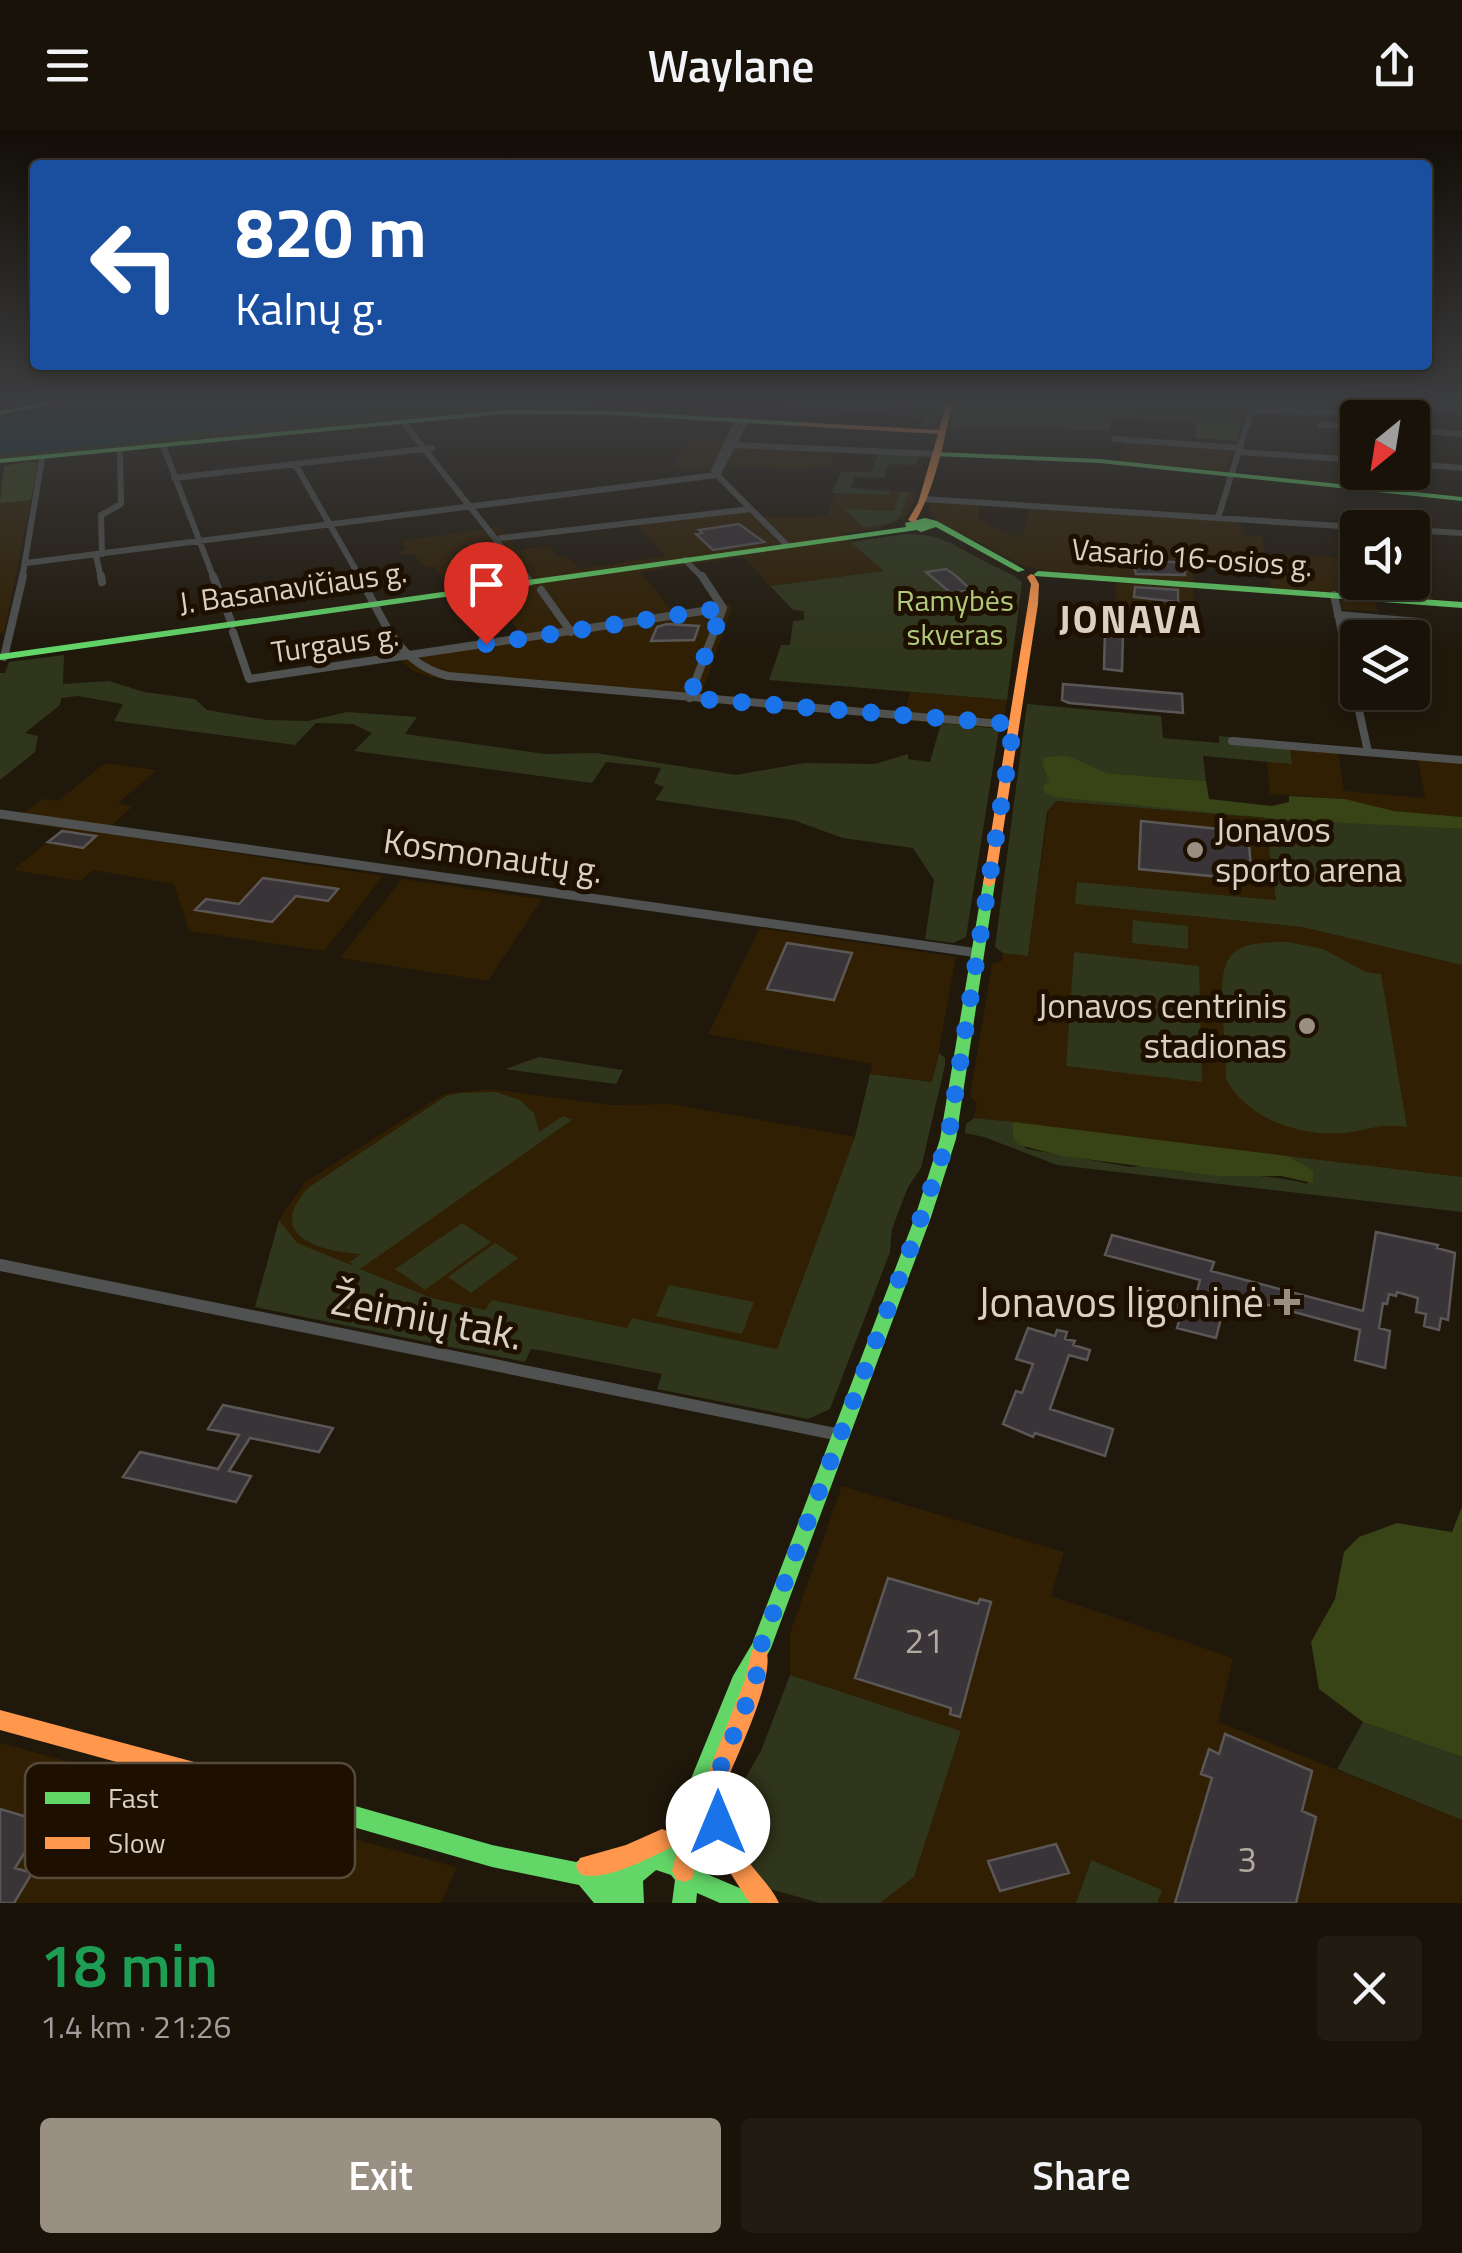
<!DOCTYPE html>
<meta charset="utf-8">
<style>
body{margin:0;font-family:"Titillium Web",sans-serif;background:#211b12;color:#f1f3f6;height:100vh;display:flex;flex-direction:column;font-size:38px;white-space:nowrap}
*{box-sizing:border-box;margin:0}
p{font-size:32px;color:#9f9e9c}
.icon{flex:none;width:55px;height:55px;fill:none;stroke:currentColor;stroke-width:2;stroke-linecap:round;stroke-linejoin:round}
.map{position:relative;height:1773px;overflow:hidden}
.sheet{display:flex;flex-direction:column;background:#181208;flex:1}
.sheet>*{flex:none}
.top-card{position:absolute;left:30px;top:30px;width:1402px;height:210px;border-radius:10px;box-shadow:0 5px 15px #0003,0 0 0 2px #363229;background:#1a4fa0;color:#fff;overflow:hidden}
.needle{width:65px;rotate:210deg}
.fabs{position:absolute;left:1340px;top:270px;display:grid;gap:20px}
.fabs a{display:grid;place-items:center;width:90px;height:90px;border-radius:10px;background:#181208;box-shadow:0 5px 15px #0003,0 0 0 2px #363229;font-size:50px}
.pin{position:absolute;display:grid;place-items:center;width:85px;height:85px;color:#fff;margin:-102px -42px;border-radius:50% 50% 50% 0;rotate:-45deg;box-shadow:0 0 10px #0007}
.pin .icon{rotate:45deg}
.me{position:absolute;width:110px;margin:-55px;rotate:0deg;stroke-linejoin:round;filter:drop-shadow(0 0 8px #0008)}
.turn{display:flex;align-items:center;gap:35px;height:210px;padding:0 40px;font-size:45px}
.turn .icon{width:130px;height:130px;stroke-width:2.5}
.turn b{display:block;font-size:70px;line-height:85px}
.round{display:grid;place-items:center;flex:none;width:105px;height:105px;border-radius:10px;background:#211b12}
.summary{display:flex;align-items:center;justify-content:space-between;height:170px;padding:0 40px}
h1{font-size:60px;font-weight:600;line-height:75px;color:#1e9e55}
.cta{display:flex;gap:20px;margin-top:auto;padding:20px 40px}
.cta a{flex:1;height:115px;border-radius:10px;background:#999083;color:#fff;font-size:40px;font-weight:600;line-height:115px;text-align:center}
.cta a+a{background:#211b12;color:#f1f3f6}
header{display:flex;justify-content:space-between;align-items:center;height:130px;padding:0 40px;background:#181208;font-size:45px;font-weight:600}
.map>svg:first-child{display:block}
</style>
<header><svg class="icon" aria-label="menu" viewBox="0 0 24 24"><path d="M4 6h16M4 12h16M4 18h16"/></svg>Waylane<svg class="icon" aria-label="share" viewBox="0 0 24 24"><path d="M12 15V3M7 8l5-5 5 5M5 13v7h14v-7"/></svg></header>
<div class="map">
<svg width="1462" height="1773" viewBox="0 0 1462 1773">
<rect width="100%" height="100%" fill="#20180b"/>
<path fill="#301f02" d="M693 305 743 307 739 316 836 320 830 337 813 336 811 340 722 336 718 342 672 339Z
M1126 311 1233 320 1224 341 1118 331Z
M890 361H914L917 366 905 388 881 398 843 404 885 441 770 456 743 427 640 442 674 483 729 474 732 478 699 571 430 547 413 541 395 525 520 504 492 464 456 468 433 436 424 437 414 424 402 425 400 421 406 420 401 411 499 397 517 420 549 416 558 427 567 426 579 439 665 426 634 391 751 377 761 387 807 388 827 385 836 363 888 365Z
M31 370 4 504 0 503V373Z
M932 371 979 375V389L1013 406 1024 404 1029 378 1239 391 1245 406H1261L1266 424 1357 428 1358 452H1412L1413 431H1419L1433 470 1374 467 1378 482 1343 479 1340 463 1272 458 1263 432 1194 429 1193 479 1198 482 1115 475 1117 447 1049 442 1022 435 936 390 930 380Z
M910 562 1007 570 1004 589 999 599 903 590Z
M1289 612 1337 616 1344 661 1425 668 1418 629 1462 633V687L1394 681 1345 669 1270 664 1267 631 1292 634Z
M105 633 157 640 118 673 132 677 103 703 383 746 324 821 189 801 174 754 93 740 81 751 13 740 63 699 14 691 42 669 58 671Z
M1056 671 1265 688 1277 770 1077 753 1076 774 1302 797 1462 835V1047L974 988 977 973 970 967 992 834 1002 831 1003 823 1028 826 1048 682Z
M402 749 542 769 488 851 340 828Z
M760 798 956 827 933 952 870 944 872 934 708 904Z
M489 959 612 975 672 974 855 1007 777 1219 633 1188 627 1199 547 1182 486 1180 432 1168 296 1113 279 1090 305 1052 444 964Z
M842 1356 1064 1422 1051 1466 1233 1528 1218 1592 1462 1690V1773H1157L1161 1760 1090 1731 1076 1773H880L914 1747 961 1601 790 1545V1503Z
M0 1613 457 1737 441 1773H0Z"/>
<path fill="#30361b" d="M411 273H592L587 280 482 281 0 330V324L127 313Z
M764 273H946L936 293 920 298 924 289 913 288 918 276 900 275 882 284Z
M1174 273 1462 274V283L1242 279 1237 292 1135 285 1129 279Z
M878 323 919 325 916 335 889 334 884 348 855 347 850 358 890 361 889 365 832 363 841 342H871Z
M900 362H908L901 385 892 393 864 398 844 379 894 381Z
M906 404C944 404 956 417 988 433 1001 440 1010 442 1022 452L1007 570 769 550 781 515H790L793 491 804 490V481L793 480 770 456 884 441 851 412Z
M64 525 63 554 109 551 144 562 195 569 207 580 267 590 308 591 347 582 417 587 405 604 545 624 596 623 736 645 804 633 875 634 908 624V629L930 632 941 593 999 599 966 807 953 813 925 809 934 750 913 718 843 708 793 690 655 670 664 657 654 653 661 638 606 632 592 653 354 621 372 603 353 594 316 593 295 615 114 591 123 574 78 566 61 568 60 575 25 603 38 606 35 622 0 650V543H5L9 532Z
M1027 574 1161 586 1163 608 1219 613V606L1289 612 1292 634 1203 626 1206 651 1107 643 1078 631 1048 642 1049 654 1252 687 1056 671 1047 682 1028 826 1003 823 995 817Z
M1265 688 1462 699V835L1302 797 1075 774 1077 752 1276 770Z
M1133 790 1188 796V819L1132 813Z
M1288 812 1323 819 1366 842 1381 844 1407 997C1376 993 1372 1000 1344 1003 1301 1007 1247 989 1226 949 1225 925 1224 900 1222 876 1220 820 1233 812 1288 812Z
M1074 822 1199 836 1202 952 1066 936Z
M939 923 945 928V935L921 1038 908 1057 892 1099 890 1122 830 1279 808 1289 657 1259 662 1244 545 1221 531 1219 525 1232 255 1177 279 1090 297 1113 354 1136 350 1132 361 1124C323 1122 263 1107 308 1058L446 966 460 963 495 962 520 970 534 983 539 1002 563 986 572 990 360 1139 432 1168 485 1180 492 1170 627 1198 632 1188 777 1219 855 1007 870 944 932 952Z
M539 927 623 940 616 954 505 939Z
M974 988 1013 992V1008L1027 1019 1131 1037 1148 1035C1199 1050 1256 1039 1307 1054L1313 1040 1288 1026 1462 1047V1082L1057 1035 984 1007 965 1003 966 994Z
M462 1093 491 1112 425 1160 395 1139Z
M495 1113 518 1128 471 1163 448 1147Z
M669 1155 754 1172 742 1204 656 1186Z
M790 1545 961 1601 914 1747 880 1773H820L756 1755 744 1742 728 1678 761 1621Z
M1363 1592 1462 1627V1690L1337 1639Z
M1091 1730 1162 1760 1157 1773H1076Z"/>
<path fill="#384415" d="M956 273H1174L1129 279 1135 285 1242 292 1237 311 1195 308 1196 292 1112 287 1110 301 1027 296 949 299Z
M30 331 38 333 31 370 0 373 4 336Z
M1068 626 1107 643 1206 651 1209 669 1272 676 1289 672V666L1345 669 1394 681 1462 687V699L1288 690 1055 667 1044 662 1043 656 1049 653 1042 632 1045 627Z
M1013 992 1288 1026 1313 1040V1053L1281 1046H1217L1062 1026 1019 1015 1013 1008Z
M1462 1377V1627L1363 1592 1319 1559 1311 1512 1335 1469 1344 1422 1359 1407 1397 1393 1452 1402Z"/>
<path fill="#153941" d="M85 273H411L127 313 0 324V287Z"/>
<path fill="#393437" stroke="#5c5757" stroke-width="2.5" d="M739 394 764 412 713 420 696 404 702 403 699 400Z
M1132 429 1185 433V445L1136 444Z
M946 439 955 445 971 460 951 463 926 442Z
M1135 457 1178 460V472L1134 467Z
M667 494 699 496 694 510 651 511 657 497Z
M1105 500 1123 501 1122 541 1104 539Z
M1063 554 1182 564 1183 583 1069 573 1062 570Z
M1141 691 1248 702 1252 750 1139 739Z
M62 701 96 706 83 718 48 712Z
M263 748 338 759 328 771 296 766 272 792 195 780 206 769 239 774Z
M787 813 852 823 834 870 767 859Z
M1376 1102 1438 1115 1437 1118 1455 1123 1448 1190 1441 1188 1439 1200 1424 1196 1426 1184 1416 1182 1418 1168 1397 1162 1396 1166 1389 1164 1387 1174 1383 1173 1379 1198 1390 1201 1385 1238 1355 1230 1360 1200 1261 1173 1258 1187 1245 1183 1248 1170 1227 1164 1216 1208 1177 1198 1179 1191 1130 1177 1136 1158 1194 1173 1200 1150 1105 1125 1112 1105 1214 1132 1211 1141 1363 1181Z
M1028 1198 1055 1206 1057 1200 1067 1202 1065 1209 1075 1211 1073 1215 1090 1220 1087 1230 1069 1225 1050 1279 1113 1299 1105 1326 1035 1303 1033 1307 1003 1294 1016 1261 1022 1263 1033 1234 1016 1229Z
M223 1275 333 1298 319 1322 250 1308 229 1341 251 1346 236 1372 123 1347 140 1322 218 1339 239 1305 208 1299Z
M888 1448 978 1474 980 1469 991 1472 960 1587 950 1584 951 1578 855 1548Z
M1225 1604 1312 1641 1302 1681 1316 1687 1296 1773H1175L1212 1648 1201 1644 1209 1619 1219 1624Z
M0 1679 44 1692 15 1738 32 1743 14 1773H0Z
M1056 1714 1069 1743 1000 1761 988 1731Z"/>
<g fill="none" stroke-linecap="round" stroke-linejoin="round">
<path stroke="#4f5250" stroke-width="6" d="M403 292 527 449
M1320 295 1358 296
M1412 300 1462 304
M1115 309 1241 318
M734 315 936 324
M164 318 214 449
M1240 322 1358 330
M295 334 361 449
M1412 334 1462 338
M717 345 787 415
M717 345 746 290
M717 345 714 341 738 290
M174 348 432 318
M924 369 1372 398
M1218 388 1251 281 1403 283
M1412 400 1462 403
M501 408 751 379
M102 424 101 385 121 374 120 322
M96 425 101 449
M685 430 704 449
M26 433 717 345
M22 449 42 329"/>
<path stroke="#4f5250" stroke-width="8" d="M101 446 102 452
M213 446 232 494
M359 446C384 489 396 533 448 546L1014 595
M525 446 530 452
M541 460 571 502
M1334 465 1368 622
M1338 485 1419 492 1424 509
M233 502 249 549 723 478
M4 527 23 446
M689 568 723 478 702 446
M1232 611 1462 630"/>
<path stroke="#4f5250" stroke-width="9" d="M0 684 978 823"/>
<path stroke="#4f5250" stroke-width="12" d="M0 1135 840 1305"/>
<path fill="#63d668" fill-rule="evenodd" d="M43 273H58L0 285V281Z
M504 280 615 281 798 292 802 294 798 296 615 285 504 284 0 333V329Z
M936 322 1100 329 1462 367V371L1100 333 933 326 932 324Z
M925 388 937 391 1025 440 1018 442 936 397 921 402 917 400 0 530V524L906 397 905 393Z
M1038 441 1462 472V478L1035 446 1034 444Z
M989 749 995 753 956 1009 931 1087 771 1518 753 1551 686 1716 677 1724 686 1728 695 1739 756 1765 760 1773H720L697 1763 696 1773H672L675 1750 671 1745 656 1740 643 1751 644 1773H594L579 1755 492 1737 291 1679 288 1671 291 1663 299 1660 492 1715 576 1732 585 1727 617 1731 638 1725 647 1721 670 1700 733 1546 752 1514 915 1087 940 1009 983 753Z"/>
<path fill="#ff974d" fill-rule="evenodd" d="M946 273H953C943 312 936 357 915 392H912L908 390 918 373 938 304 798 296 794 294 798 292 939 300Z
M1031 444 1034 445 1039 454 1038 474 995 753 989 757 983 753 1028 474 1031 454 1027 447Z
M759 1518 766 1520C776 1546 737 1625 726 1653 734 1674 732 1697 741 1718 750 1739 770 1753 779 1773H751L747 1769 722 1730 710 1693 699 1721 692 1749 684 1752 676 1749 672 1741 677 1721 745 1550 752 1520Z
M0 1580 299 1660 307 1663 310 1671 307 1679 299 1682 0 1600Z
M662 1699 670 1702 673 1710 670 1718C649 1728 603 1753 580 1744L576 1736 580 1728 626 1715Z"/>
</g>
<linearGradient id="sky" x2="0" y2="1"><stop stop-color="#120d06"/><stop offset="0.52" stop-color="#3c3d3f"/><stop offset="1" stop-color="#3c3d3f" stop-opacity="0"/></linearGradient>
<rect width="1462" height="521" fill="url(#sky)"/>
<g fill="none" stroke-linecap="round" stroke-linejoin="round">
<path stroke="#1a73e8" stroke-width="18" stroke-dasharray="0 32.4" d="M486 514 723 478 689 568 1014 594 948 1009 906 1131 760 1518 756 1550 717 1646 718 1693"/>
</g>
<g fill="#999083" stroke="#1e1000" stroke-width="4">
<circle cx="1195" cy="720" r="10"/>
<circle cx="1307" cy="896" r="10"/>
<path d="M1282 1157h10v10h10v10h-10v10h-10v-10h-10v-10h10z"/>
</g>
<g text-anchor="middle" stroke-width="10" stroke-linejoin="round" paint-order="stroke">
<g font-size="30" fill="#dad0c3" stroke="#1e1000">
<text transform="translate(1192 428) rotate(4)" y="10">Vasario 16-osios g.</text>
<text transform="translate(293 458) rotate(-8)" y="10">J. Basanavičiaus g.</text>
<text transform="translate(335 514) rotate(-8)" y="10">Turgaus g.</text>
</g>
<g font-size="30" fill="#b0ca7b" stroke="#1e1000">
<text x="955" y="481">Ramybės<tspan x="955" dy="34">skveras</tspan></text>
</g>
<g font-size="35" fill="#dad0c3" stroke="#1e1000" text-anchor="start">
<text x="1215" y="712">Jonavos<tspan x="1215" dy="40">sporto arena</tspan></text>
<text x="1287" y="888" text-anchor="end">Jonavos centrinis<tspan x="1287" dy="40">stadionas</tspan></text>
</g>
<g font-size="35" fill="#dad0c3" stroke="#1e1000">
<text transform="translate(493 726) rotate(8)" y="12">Kosmonautų g.</text>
</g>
<g font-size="35" fill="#b2a9a0">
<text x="924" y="1523">21</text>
<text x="1247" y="1742">3</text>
</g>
<g font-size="38" font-weight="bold" letter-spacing="2.5" fill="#dad0c3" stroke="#1e1000">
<text x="1131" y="503">JONAVA</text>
</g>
<g font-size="42" fill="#dad0c3" stroke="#1e1000" text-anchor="end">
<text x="1264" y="1187">Jonavos ligoninė</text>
</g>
<g font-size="42" fill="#dad0c3" stroke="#1e1000">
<text transform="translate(427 1187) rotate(11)" y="15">Žeimių tak.</text>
</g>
</g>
<rect x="25" y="1633" width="330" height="115" rx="15" fill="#1e1000" stroke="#564a3a" stroke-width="2.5"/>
<rect x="45" y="1662" width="45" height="12" fill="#63d668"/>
<rect x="45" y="1707" width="45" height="12" fill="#ff974d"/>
<g font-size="28" fill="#dad0c3">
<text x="108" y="1678">Fast</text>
<text x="108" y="1723">Slow</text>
</g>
</svg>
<div class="fabs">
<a><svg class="needle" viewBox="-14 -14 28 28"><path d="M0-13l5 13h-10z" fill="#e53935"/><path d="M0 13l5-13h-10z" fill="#9f9e9c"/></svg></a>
<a><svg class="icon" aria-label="sound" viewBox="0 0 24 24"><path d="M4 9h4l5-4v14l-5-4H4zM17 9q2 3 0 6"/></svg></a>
<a><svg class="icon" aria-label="layers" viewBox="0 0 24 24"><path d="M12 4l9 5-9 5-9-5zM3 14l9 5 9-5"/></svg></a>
</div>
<div class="pin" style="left:486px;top:514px;background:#d93025"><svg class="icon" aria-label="arrive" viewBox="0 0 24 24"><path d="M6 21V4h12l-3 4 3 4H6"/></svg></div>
<svg class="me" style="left:718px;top:1693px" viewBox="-20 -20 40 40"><circle r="19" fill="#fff"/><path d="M0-13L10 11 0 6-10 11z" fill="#1a73e8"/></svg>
<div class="top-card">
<div class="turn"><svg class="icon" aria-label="left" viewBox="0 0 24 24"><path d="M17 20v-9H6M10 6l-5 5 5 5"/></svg><div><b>820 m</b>Kalnų g.</div></div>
</div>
</div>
<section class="sheet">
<div class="summary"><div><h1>18 min</h1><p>1.4 km · 21:26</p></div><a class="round"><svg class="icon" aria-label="close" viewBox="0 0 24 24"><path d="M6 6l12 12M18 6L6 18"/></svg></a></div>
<div class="cta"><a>Exit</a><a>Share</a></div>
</section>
